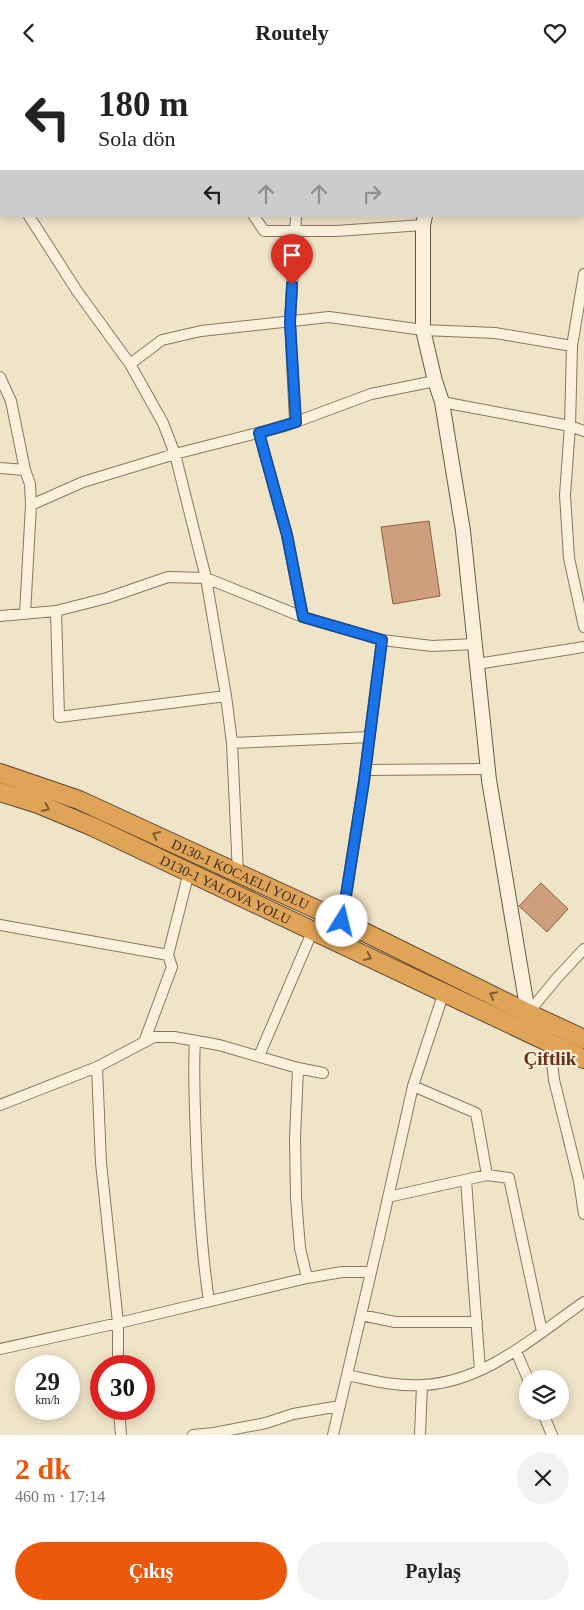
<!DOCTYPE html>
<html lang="tr">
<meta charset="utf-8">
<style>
body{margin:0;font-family:Georgia,serif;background:#f2f2f2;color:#222;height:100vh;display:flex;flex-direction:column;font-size:19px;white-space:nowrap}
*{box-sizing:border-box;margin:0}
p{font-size:16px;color:#767676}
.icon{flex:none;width:28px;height:28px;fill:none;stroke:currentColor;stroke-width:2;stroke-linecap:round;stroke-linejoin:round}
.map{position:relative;height:1370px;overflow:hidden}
.panel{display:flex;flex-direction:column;background:#fff;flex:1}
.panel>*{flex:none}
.banner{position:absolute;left:0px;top:0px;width:585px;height:152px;box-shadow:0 2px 12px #0003;background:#fff;color:#222;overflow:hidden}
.tools{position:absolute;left:519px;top:1305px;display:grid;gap:10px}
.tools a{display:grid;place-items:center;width:50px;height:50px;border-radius:50%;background:#fff;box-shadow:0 2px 12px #0003;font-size:25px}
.speed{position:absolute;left:15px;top:1290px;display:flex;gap:10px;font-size:25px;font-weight:700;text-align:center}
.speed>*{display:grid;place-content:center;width:65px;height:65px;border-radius:50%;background:#fff;box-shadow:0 2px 12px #0003;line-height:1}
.speed small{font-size:12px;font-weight:400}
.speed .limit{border:8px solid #d22;background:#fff;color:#111}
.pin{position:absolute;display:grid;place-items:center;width:42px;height:42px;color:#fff;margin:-51px -21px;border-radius:50% 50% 50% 0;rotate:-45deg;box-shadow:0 0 5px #0007}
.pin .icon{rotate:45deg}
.me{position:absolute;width:55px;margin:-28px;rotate:9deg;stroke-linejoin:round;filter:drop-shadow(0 0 4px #0008)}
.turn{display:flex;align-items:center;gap:18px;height:105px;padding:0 15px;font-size:22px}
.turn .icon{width:65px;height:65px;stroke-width:2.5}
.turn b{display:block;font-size:35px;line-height:42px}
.lanes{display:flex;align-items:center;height:48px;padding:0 15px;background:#0003;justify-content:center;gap:25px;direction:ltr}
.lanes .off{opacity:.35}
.round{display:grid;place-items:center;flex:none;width:52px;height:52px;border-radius:26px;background:#f2f2f2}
.summary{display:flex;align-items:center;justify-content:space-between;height:85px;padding:0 15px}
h1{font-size:30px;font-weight:700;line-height:38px;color:#ea580c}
.cta{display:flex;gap:10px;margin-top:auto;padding:10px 15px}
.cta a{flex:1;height:58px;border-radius:30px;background:#ea580c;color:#fff;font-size:20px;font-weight:700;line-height:58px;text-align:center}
.cta a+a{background:#f2f2f2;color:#222}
header{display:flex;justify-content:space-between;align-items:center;height:65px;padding:0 15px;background:#fff;font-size:22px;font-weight:700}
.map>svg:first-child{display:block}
</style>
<header><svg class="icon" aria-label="back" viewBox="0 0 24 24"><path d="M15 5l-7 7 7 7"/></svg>Routely<svg class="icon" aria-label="heart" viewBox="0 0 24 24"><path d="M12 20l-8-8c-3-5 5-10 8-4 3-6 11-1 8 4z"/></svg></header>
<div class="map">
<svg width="584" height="1370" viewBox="0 0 584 1370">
<rect width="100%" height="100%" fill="#f0e4c8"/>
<path fill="#cf9f7d" stroke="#8d5f41" d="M429 456 440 531 393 539 381 462Z
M541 818 568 844 547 867 519 841Z"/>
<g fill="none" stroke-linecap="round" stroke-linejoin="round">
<defs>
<path id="street" d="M139 0 140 1
M8 1 10 0
M312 1V0
M544 1V0
M0 9 1 8
M0 106 1 108
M29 151 77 226 130 299 163 358 175 389 206 513 226 631 232 678 238 809
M254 151 264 166H336L423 160
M584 209 572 281 570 361 565 430 569 493 584 562
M130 299 162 275 201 266 329 252 423 265 495 268 572 281
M0 312 11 336 25 405
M442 337 570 361 584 366
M295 357 290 257 296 151
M259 368 287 470 303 552
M0 403 25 405 30 419 31 440
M56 546 59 652 226 631
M25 549 31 440 83 417 175 389 285 361 371 329 435 316
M0 551 56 546 107 533 168 512 206 513 303 552 382 575 432 581 475 579
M477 599 584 582
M232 678 370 672
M365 705 487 704
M342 856 364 716 382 575
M0 860 168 890 172 902 144 977
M168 890 189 807
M528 948 557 913 584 884
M195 976C193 1009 195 1042 196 1076 198 1129 201 1183 209 1236
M550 978 554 1015 579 1116 584 1149
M259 991 313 865
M97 1002 101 1098 118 1258V1301
M298 1003 295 1073 296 1133 300 1183 307 1213
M0 1040 97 1002 154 972H174L219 980 298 1003 323 1008
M487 1110 509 1113 542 1267
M466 1115 480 1305
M388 1132 487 1110 476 1048 413 1021
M361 1250 395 1257H477
M0 1284 123 1257 307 1213 342 1207H371
M516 1286 528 1314
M347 1310C371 1315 397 1322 423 1320 485 1317 535 1271 584 1237
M119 1344 121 1370
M542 1346 552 1370
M193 1370 214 1368 266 1358 293 1349 340 1341
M333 1370 379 1173 413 1021 444 927
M420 1370 422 1320"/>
<path id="secondary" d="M453 1V0
M425 151 423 160V265L435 316 442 337 463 466 489 715 528 948"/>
<g id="highway">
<path id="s1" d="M0 708 79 735 342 856 528 948 584 974"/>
<path id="s2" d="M0 727 38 739 91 761 584 994"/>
</g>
</defs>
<use href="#street" stroke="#8d765c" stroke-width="12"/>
<use href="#secondary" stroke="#6f573f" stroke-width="16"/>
<use href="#highway" stroke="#5b4430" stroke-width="20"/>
<use href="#street" stroke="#faf1dc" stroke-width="10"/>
<use href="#secondary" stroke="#faf1dc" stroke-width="14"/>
<use href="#highway" stroke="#e0a458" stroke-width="18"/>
</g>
<defs><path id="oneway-chevron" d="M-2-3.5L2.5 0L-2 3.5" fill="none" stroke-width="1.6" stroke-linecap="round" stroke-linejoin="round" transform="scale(1.25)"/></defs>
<g stroke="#7e5d36">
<use href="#oneway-chevron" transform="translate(46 743) rotate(23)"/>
<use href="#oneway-chevron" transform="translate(156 770) rotate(-155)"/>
<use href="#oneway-chevron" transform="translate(368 892) rotate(25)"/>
<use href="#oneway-chevron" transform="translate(493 930) rotate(-153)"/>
</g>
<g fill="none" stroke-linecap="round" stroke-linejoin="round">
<defs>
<path id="route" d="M292 220 290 257 296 357 259 368 287 470 303 552 382 575 364 716 342 856"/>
</defs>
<use href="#route" stroke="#114b97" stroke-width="12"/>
<use href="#route" stroke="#1a73e8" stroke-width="9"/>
</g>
<g text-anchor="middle" stroke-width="4.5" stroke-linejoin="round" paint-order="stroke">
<g font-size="14" fill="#3d2e20" stroke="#f7eed8">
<text dy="5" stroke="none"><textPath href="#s1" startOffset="261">D130-1 KOCAELİ YOLU</textPath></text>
<text dy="5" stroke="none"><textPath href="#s2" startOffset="246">D130-1 YALOVA YOLU</textPath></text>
</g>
<g font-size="19" font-weight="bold" fill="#6b2e1e" stroke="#f7eed8">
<text x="550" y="1000">Çiftlik</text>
</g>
</g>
</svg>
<div class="tools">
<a><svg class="icon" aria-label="layers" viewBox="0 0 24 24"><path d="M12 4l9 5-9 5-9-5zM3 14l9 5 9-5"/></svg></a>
</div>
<div class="speed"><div>29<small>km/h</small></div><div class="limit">30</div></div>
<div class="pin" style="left:292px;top:220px;background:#d93025"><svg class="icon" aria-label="arrive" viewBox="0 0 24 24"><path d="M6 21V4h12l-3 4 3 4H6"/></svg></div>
<svg class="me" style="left:342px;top:856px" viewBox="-20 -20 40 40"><circle r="19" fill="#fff"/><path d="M0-13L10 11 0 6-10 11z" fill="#1a73e8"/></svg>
<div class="banner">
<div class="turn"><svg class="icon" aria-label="left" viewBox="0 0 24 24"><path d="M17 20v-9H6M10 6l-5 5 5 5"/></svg><div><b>180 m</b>Sola dön</div></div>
<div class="lanes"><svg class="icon" aria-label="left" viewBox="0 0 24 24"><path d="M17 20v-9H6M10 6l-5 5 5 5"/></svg><svg class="icon off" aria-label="ahead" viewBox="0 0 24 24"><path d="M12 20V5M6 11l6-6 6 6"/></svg><svg class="icon off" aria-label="ahead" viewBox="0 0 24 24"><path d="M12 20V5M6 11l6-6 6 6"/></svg><svg class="icon off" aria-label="right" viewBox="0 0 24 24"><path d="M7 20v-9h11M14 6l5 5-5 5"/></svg></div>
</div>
</div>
<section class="panel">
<div class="summary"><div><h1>2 dk</h1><p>460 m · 17:14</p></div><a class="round"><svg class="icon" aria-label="close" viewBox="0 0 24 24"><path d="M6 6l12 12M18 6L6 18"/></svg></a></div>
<div class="cta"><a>Çıkış</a><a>Paylaş</a></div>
</section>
